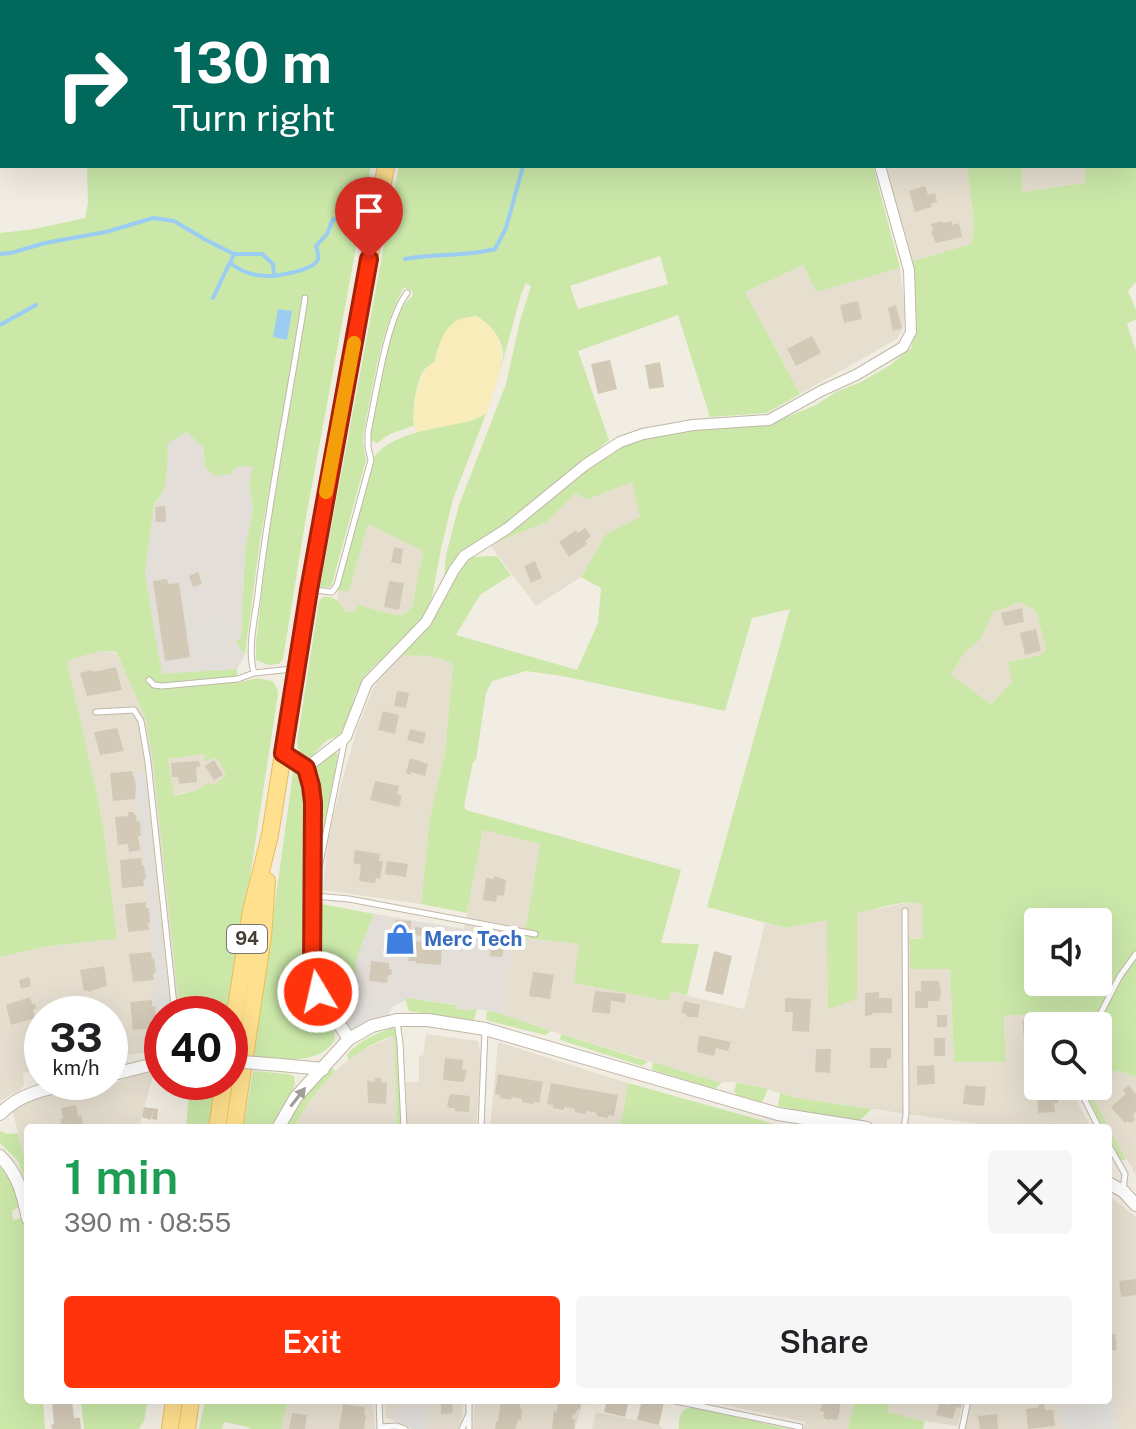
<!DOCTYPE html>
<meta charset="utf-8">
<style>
body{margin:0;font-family:"Public Sans",sans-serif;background:#f6f6f6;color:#202124;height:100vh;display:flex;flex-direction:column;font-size:30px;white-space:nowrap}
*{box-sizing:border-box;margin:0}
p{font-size:26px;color:#757577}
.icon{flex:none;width:44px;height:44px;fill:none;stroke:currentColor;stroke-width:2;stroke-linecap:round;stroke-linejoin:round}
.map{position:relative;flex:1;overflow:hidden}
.panel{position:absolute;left:24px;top:1124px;width:1088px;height:280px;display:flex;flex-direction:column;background:#fff;border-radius:8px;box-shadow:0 8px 32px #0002}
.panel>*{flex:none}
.hud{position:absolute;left:0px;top:0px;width:1136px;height:168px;box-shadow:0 8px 32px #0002;background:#00695c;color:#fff;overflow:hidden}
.tools{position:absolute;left:1024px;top:908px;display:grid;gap:16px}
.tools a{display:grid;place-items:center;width:88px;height:88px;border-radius:8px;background:#fff;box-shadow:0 8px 32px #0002;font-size:40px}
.speed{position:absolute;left:24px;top:996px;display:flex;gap:16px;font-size:40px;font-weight:700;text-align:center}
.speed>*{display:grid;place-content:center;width:104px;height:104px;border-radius:50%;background:#fff;box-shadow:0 8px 32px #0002;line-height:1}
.speed small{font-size:20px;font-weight:400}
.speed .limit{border:12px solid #d22;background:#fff;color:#111}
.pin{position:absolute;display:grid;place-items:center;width:68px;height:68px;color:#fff;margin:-82px -34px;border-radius:50% 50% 50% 0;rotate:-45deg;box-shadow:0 0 8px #0007}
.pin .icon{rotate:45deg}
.me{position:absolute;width:88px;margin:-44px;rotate:351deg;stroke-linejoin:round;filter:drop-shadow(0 0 6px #0008)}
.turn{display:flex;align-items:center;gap:28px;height:168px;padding:0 40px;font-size:36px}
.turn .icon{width:104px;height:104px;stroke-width:2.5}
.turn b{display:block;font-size:56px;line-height:68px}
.round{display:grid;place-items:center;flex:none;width:84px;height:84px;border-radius:8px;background:#f6f6f6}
.overview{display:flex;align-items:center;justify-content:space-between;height:136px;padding:0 40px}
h1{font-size:48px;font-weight:600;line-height:60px;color:#1e9e55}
.action{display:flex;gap:16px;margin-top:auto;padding:16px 40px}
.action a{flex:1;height:92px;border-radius:8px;background:#ff330c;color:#fff;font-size:32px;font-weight:600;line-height:92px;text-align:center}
.action a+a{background:#f6f6f6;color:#202124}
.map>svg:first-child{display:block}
</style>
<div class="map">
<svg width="1136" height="1429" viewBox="0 0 1136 1429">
<rect width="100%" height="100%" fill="#f2ede2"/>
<path fill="#e6dfd0" d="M884 166H967L974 226 971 244 910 262Z
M1022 166H1086L1085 183 1021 192Z
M805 265 816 291 900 268 905 312 903 328 897 339 800 394 745 292Z
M632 482 641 517 606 534 581 577 536 606 490 545 547 522 576 493 586 500Z
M368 523 423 551 412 607 403 615 390 614 359 605 353 612 345 611 337 600 338 591 349 590Z
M1019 602 1036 611 1046 648 1041 655 1008 662 1012 682 991 704 951 675 965 652 981 639 993 611Z
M99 651 116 653 138 701 149 700 184 1014H162V1043L156 1041 150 1052 127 1055 128 1065 110 1069V1014H42V1079L33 1081 35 1076 34 1071 23 1073 24 1085 19 1091 0 1101V957L51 946 117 939 104 832 96 789 67 661Z
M421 654 440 657 453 663 445 753 430 817 421 904 323 890 328 839 341 785 357 729 374 686 399 656Z
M204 754 218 760 227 775 214 785 208 782 197 790 178 794 174 797 168 759Z
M483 830 540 844 524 938 579 944 668 1000 671 992 744 1009 765 923 786 928 828 919V1008L857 999V913L900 904 918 902 922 904 923 938H911L910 969H950L954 1062 1004 1016 1048 1013 1052 1026H1038V1086H1069L1091 1128H1005L798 1098 740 1082H718L503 1016 513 937 464 929Z
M426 1034 478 1041 481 1057 476 1128H407L406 1082H419V1056L423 1055Z
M394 1036 397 1126 296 1124 307 1104 335 1071 360 1051Z
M498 1042 628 1083 620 1128H490Z
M1116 1070 1136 1077V1175L1093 1100Z
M154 1072 139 1128H28V1171L12 1109 44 1096 97 1090 136 1075Z
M1108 1195 1136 1217V1429H965L971 1400H1108Z
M288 1400H373L375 1429H281Z
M384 1400H464L462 1416 458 1429H412L405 1424 386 1418Z
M475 1400H589L588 1405 582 1404 575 1429H473Z
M702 1400H855L848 1429H804L805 1422Z
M890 1400H963L958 1426 925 1421 886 1412Z
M596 1412 659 1425 663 1429H592Z"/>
<path fill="#e3ded7" d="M187 432 203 448 205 467 230 474 239 466 253 467 249 485 253 509 245 551 241 639H237L240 649 245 654 237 669 162 675 145 573 147 550 154 504 159 500 167 478 168 443Z
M374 914 513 937 503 1016 492 1011 477 1009 468 1010 456 1009 455 1004 409 998 392 1007 350 998 357 957Z"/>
<path fill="#cbe8a9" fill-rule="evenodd" d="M83 0H401V2H83Z
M430 0H1136V282L1128 291 1136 310V319L1127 324 1136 351V1077L1116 1070 1094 1100 1126 1159 1124 1160H1121L1108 1137V1128H1103L1083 1086H1098V1026H1063L1048 1013 1004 1016 1005 1062H954L950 969H910V939L923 938 922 904C902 899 877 909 857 913V999L828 1009 827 920 786 928 707 907 790 609 752 618 725 711 562 676 526 671 492 681 486 693 476 760 473 762 464 806 466 810 681 870 661 943 699 944 687 995 671 992 668 1001 574 983 579 944 524 938 540 844 483 830 467 913 421 904 430 817 445 753 453 664C435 655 420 654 400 656L429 626 462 567 472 557 497 556 511 575 480 595 456 635 577 670 598 623 601 588 581 577 606 534 640 517 632 482 586 500 576 493 547 522 490 545 527 520 616 447 681 430 777 421 816 405 836 392 861 382 889 366 911 348 917 324 910 262 971 244 974 226 967 166H1022V192L1085 183 1086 166H1134V2H430ZM1019 602 1036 611 1046 648 1041 655 1008 662 1012 682 991 704 951 675 965 652 981 639 993 612ZM1038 922H1098V982H1038Z
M87 166H371L305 523 283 659 279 664 268 665 256 660V642L270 521 297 367 291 366 260 541 245 654 240 649 236 640 241 639 245 551 253 509 249 485 253 467 239 466 230 474 215 476 205 467 203 448 187 432 168 443C167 463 170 489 154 504L145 573 162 674 237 669 238 683 257 678 272 681 277 688 278 694 229 1014H180L153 760 146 719 116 652 99 651 67 661 96 789 104 832 117 939 50 946 0 957V233L34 229 85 218 88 203ZM204 754 205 761 214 758 218 760 226 775 214 785 208 782 197 790 174 796 168 759Z
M399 166H873L900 268 816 292 804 265 745 292 800 394 767 413 710 417 678 315 578 351 609 440 530 506 458 556 444 578 446 555 459 505 506 384 520 321 531 286 526 283 521 295 499 375C500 368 503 360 503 354 503 338 489 323 476 316L437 350 435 361C434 362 425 369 424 370 416 382 411 412 415 425L390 434 377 443 370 440C375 412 390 309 412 297L413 292 404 287C380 331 374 383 364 431L363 442 366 460 332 584 330 587H320ZM660 256 668 284 578 309 570 286Z
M486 414 453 499 441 549 431 603 424 615 407 638 372 668 364 677 355 695 348 718 340 735 326 741 311 757 306 758 300 756 297 742 319 601 323 597C334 595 340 602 345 611L353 612 359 605 390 614 403 615 412 607 423 551 368 524 349 591H338L374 457C395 428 455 428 486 414Z
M334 751 338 754C333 789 324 823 318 858L317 805 314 772 318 762Z
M293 772 298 773 305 784 307 798 304 869 305 971 316 1001 334 1032 335 1040C318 1066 281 1059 254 1057Z
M322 904 374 914 357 957 350 998 325 995 319 963Z
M408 998 456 1005V1009L468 1010 477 1009 474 1020 409 1011 405 999Z
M487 1011H492L551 1031 545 1035 489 1021 486 1019Z
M392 1028 396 1029 401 1128H284L304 1098 331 1067 335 1071 307 1104 296 1124 397 1126 394 1036C377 1041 362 1049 349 1060L347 1055C358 1041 376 1034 392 1028Z
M561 1034 647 1061H648L642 1066 560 1040Z
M653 1062 718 1082H722L715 1089 656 1071 652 1069Z
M253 1071 288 1074 294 1076 295 1084 293 1090 271 1128H243Z
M190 1082H218L211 1128H186Z
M737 1082 768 1089 762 1103 737 1095 734 1091Z
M628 1083 789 1128H620Z
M780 1093 798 1098 872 1109 860 1120 804 1112 778 1106Z
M0 1131 8 1134 18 1133 28 1171V1190L18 1161 0 1143Z
M0 1167C11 1179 15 1191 20 1206L12 1211 13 1220 20 1218 22 1219 28 1245V1400H43L45 1429H0Z
M81 1400H148L144 1421 139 1429H84Z
M205 1400H288L281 1429H251L248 1427 224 1422 222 1429H199Z
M855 1400H890L887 1412 925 1421 923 1429H848Z
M692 1407 789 1429H679C679 1418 679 1409 692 1407Z"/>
<path fill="#f9ecbb" d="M476 316C518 340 498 378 486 414L471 421 416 432 413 419 416 392 425 369 435 361C438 347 443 329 456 321 461 318 470 317 476 316Z"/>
<path fill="#e2dfdb" d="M223 622 227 652 201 655 197 625Z
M144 773 148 804 145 805V808H148L152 847 150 849V852H153L157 891 154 892V895H157L162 938 159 940 162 942 168 987 165 988V991H168L170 1014H162V1023L156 1024 153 990 158 989 134 774Z
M325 995 350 998 392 1007 388 1016 354 1030 350 1029Z
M1108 1378H1111L1116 1429H1063L1059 1400H1108Z
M427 1403 428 1416 427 1429H412L405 1424 395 1422V1408Z"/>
<path fill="#9bcdf2" d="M278 309 292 311 287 340 273 337Z"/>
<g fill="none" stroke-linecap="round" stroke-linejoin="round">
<path stroke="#9bcdf2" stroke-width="4" d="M652 2 655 0
M0 254 11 253 45 243 106 232 153 218 174 221 206 240 234 254H262L273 264 274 276C285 274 315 270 318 259 319 256 317 249 316 246L327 234 333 219 349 224
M234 254 230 263C245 274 255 276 273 276
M405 259C435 253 465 257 495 249L506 228 523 166
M213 298 229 264
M0 325 36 305"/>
</g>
<path fill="#d3c9b7" d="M925 186 928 195 935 193 937 202 931 204 932 207 915 212 909 191Z
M941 221 942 223 952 221V225L959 223 962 237 936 243 931 232 933 230 931 224Z
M858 301 862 319 844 323 840 305Z
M896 305 902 328 893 331 888 308Z
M812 336 821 353 796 366 787 349Z
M610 360 617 389 598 394 591 364Z
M660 362 664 387 649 389 645 365Z
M165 506 166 522H156L155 507Z
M585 528 591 536 585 541 587 544 569 557 559 542 576 530 578 533Z
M394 547 403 549 401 564 391 562Z
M535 561 542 578 531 583 524 566Z
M198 572 202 584 193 587 189 576Z
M167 579 168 584 179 583 190 657 165 661 153 581Z
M389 581 404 583 399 610 384 607Z
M1022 608 1024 622 1004 626 1001 613Z
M1036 629 1041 651 1025 655 1020 633Z
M116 667 122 690 87 696 80 673 92 670 93 672Z
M397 691 409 693 406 708 394 706Z
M383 711 399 715 395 734 378 730Z
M117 728 124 751 100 755 94 732Z
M410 729 426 733 423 744 407 740Z
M410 758 428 764 425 776 411 772V775L406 773Z
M214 760 223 775 214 780 205 766Z
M199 761 200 767H196L197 782 179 784 178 777H172L171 763Z
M132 771 136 785 135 799 113 801 110 773Z
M375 781 399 786 397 794 402 796 399 807 370 800Z
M128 812H134V815H136L137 822 140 821 141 836H138L140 850 129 852 128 844 118 845 115 817 128 816Z
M355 850 380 854 379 861H383L380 879 376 878 375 883 359 881 361 865 353 863Z
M141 858 142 865H144L146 879H143L144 886 122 888 120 860Z
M387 861 408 864 406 877 385 874Z
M495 876 506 880 504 896 497 895 496 902 483 900 486 878 493 879Z
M146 902V908H149L150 923H148L149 930 128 932 125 904Z
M395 920 411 921 410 941 442 943 441 965 416 963V961H408L409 956 396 955 397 952H390L391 936H392L393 928H395Z
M415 927 443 930 442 938 414 935Z
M492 939 505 940 502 957 490 956Z
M714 951 732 956 723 995 705 991Z
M151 952 152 959 154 958 156 973H153L154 980 133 982 129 954Z
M371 961 389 963V969L392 970 391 975H388L387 983 369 981Z
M104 966 107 986 88 992V990L84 991 80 970Z
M533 972 554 975 550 999 529 996Z
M29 977 31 986 21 989 19 980Z
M921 981H939L941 993 939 1001H928V1008H915V991H921Z
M595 991 626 994 625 1003 611 1001 610 1014 592 1012Z
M879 992V998H892V1013H873L872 1015 865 1016V993Z
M30 997 32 1004 35 1003 36 1009H33L35 1018 11 1025 6 1005Z
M785 998 811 999 809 1032 792 1031 793 1012H785Z
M152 1000V1007L155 1006 156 1021H154V1028L133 1030 130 1002Z
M684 1001 700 1005 698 1017H687L686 1014 681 1013Z
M937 1015H947V1027H937Z
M1041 1019V1026H1038V1055L1026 1056V1039L1024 1040 1022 1021Z
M699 1035 731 1042 728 1051 716 1048 714 1056 697 1052Z
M934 1038H945V1056H934Z
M870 1048H891V1059H887V1068H870Z
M816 1049H831L830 1073 815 1072Z
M445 1058 463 1060 462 1070H467L464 1082 443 1080Z
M934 1065 935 1084 917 1085V1066Z
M498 1074 543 1082 539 1103 534 1101 533 1104 522 1102V1099L512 1097 511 1100 500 1098V1095L495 1094Z
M375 1078H381V1082L387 1083 386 1104 368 1103 367 1081 375 1082Z
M551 1083 618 1095 614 1116 608 1115V1118L597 1116V1113L592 1112 586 1111V1114L575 1112V1109L570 1108 564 1107V1110L553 1108V1105L547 1104Z
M965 1085 986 1087 984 1106 963 1104Z
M1128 1085 1136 1094V1112L1133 1115 1135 1120 1131 1123 1127 1121 1125 1123 1111 1107 1126 1094 1123 1091Z
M1037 1086H1048L1049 1093 1054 1092V1098L1058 1097V1103H1054L1055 1112 1038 1113Z
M450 1094 470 1096 469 1112 455 1111V1108H449L447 1105Z
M76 1105 78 1116 81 1115 84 1128H60L62 1126 60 1119H63L61 1108Z
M144 1107 158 1109 157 1120 152 1119 153 1110 151 1120 142 1117Z
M1136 1279V1295L1121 1297 1119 1281Z
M1115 1334 1117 1350 1108 1351V1335Z
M72 1400 74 1418H80L81 1429H52L51 1425 54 1424 52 1401Z
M441 1400H452L453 1413 441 1414Z
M502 1400H522L519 1409H522L521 1420H518L515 1429H495L496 1422H498L501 1401Z
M558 1400H581L580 1409H577L576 1414H573L572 1419H575L574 1429H552L554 1411 557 1412Z
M607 1400H629L625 1417 604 1412Z
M642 1400 664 1402 659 1425 637 1420Z
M827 1400H841L839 1409 840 1410 837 1420 830 1419 828 1420 823 1417 825 1412 820 1411 823 1401 826 1402Z
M952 1400 962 1401 961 1408 956 1407 953 1419 936 1415 939 1403 950 1405Z
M1044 1403 1045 1410H1053L1055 1426 1028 1429 1026 1409 1039 1407V1404Z
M343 1404 365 1407 364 1415H366L364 1429H339Z
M292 1413 307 1415 305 1429H289Z
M997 1414 998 1429H980L978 1416Z"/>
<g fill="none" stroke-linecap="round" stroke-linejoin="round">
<defs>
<path id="service" d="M314 590 332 592 337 585 371 460 368 447V432C376 396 386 320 407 293
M254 673C247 650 255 617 258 594 269 495 290 397 305 298
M149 680 154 685 162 686 238 679 254 673 292 669
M96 712 134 710 141 721 148 762 175 1014
M318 873 345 738
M315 896 349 899 535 934
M397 1021 400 1043 404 1128
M1094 1026 1120 976 1136 954
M159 1060 162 1045
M1078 1086 1099 1128
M481 1128 485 1030
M904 1128 906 1114 905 911
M1108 1144 1125 1174 1123 1190
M379 1400 380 1427
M469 1400V1429
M671 1400 800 1427
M380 1429V1427L397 1426 405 1429
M462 1429 468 1416
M962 1429 968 1400"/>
<path id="minor" d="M306 768 346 737 367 683 426 622 454 570 464 556 508 528 585 465 620 442 643 434 693 425 769 420 821 391 856 375 903 347 911 332 909 270 880 166"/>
<path id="tertiary" d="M283 753 306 768 311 786 313 803 312 971 318 992 349 1039
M281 1065 323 1069
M110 1075 162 1062
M0 1114C20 1093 49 1088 76 1082
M278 1128 296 1097 349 1039 372 1026 397 1020H428L485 1029 778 1114 867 1128
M0 1156C18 1173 23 1195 28 1219
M1108 1183 1123 1191 1136 1205"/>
<path id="primary" d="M416 2V0
M230 1045 251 911 270 835 309 590 386 166
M217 1128 224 1082
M234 1128 263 937 267 881
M170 1429 174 1400
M187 1429 191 1400"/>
</defs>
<use href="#service" stroke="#c0b8a7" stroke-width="7"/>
<use href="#minor" stroke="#c0b8a7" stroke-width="12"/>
<use href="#tertiary" stroke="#c0b8a7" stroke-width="14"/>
<use href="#primary" stroke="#e7be5b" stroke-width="18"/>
<use href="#service" stroke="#fff" stroke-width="5"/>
<use href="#minor" stroke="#fff" stroke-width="10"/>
<use href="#tertiary" stroke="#fff" stroke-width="12"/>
<use href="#primary" stroke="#ffe08e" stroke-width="16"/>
<defs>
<path id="tertiary-bridge" d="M230 1061 281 1065"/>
</defs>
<use href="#tertiary-bridge" stroke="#c0b8a7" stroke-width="14" stroke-linecap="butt"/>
<use href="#tertiary-bridge" stroke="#fff" stroke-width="12"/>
</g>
<defs><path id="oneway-solid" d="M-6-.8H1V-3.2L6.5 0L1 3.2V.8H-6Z" transform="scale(2)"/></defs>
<use fill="#a19e98" href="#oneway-solid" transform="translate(298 1097) rotate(-52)"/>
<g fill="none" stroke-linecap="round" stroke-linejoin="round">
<defs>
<path id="route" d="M318 992 312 971 313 803 311 786 306 768 283 753 309 590 369 259"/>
</defs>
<use href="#route" stroke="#a62108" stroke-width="20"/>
<use href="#route" stroke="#ff330c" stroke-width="14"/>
<path stroke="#f59e0b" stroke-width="14" d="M326 492 354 343"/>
</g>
<defs>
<symbol id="shop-bare" viewBox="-9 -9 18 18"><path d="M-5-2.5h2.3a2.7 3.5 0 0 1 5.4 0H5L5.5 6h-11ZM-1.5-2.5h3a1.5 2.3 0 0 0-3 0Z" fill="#3f7fe0" stroke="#fff" stroke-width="2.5" paint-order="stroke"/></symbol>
</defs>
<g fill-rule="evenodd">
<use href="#shop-bare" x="378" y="917" width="44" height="44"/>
</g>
<g text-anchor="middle" stroke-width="8" stroke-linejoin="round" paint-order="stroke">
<rect fill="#fff" stroke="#7b7770" stroke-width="2" x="227" y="925" width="40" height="28" rx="6"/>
<g font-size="18" font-weight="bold" fill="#433d32">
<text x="247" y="945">94</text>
</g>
<g font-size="20" font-weight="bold" fill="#366cbe" stroke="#fff" text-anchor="start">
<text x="424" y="946">Merc Tech</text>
</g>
</g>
</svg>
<div class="tools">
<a><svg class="icon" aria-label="sound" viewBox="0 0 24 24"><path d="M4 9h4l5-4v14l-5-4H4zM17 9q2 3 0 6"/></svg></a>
<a><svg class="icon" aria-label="search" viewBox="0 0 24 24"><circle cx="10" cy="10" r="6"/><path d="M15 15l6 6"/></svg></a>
</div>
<div class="speed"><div>33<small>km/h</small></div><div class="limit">40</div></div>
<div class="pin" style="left:369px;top:259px;background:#d93025"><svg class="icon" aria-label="arrive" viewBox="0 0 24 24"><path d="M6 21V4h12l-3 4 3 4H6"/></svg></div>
<svg class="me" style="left:318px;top:992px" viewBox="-20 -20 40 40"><circle r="17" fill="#ff330c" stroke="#fff" stroke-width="3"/><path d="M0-11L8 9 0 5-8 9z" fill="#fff"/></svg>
<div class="hud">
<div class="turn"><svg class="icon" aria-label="right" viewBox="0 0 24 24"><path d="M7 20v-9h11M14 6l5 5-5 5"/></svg><div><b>130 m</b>Turn right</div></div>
</div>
<section class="panel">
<div class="overview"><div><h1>1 min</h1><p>390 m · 08:55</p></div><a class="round"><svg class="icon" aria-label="close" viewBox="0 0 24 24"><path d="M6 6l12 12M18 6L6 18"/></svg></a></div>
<div class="action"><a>Exit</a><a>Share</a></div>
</section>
</div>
